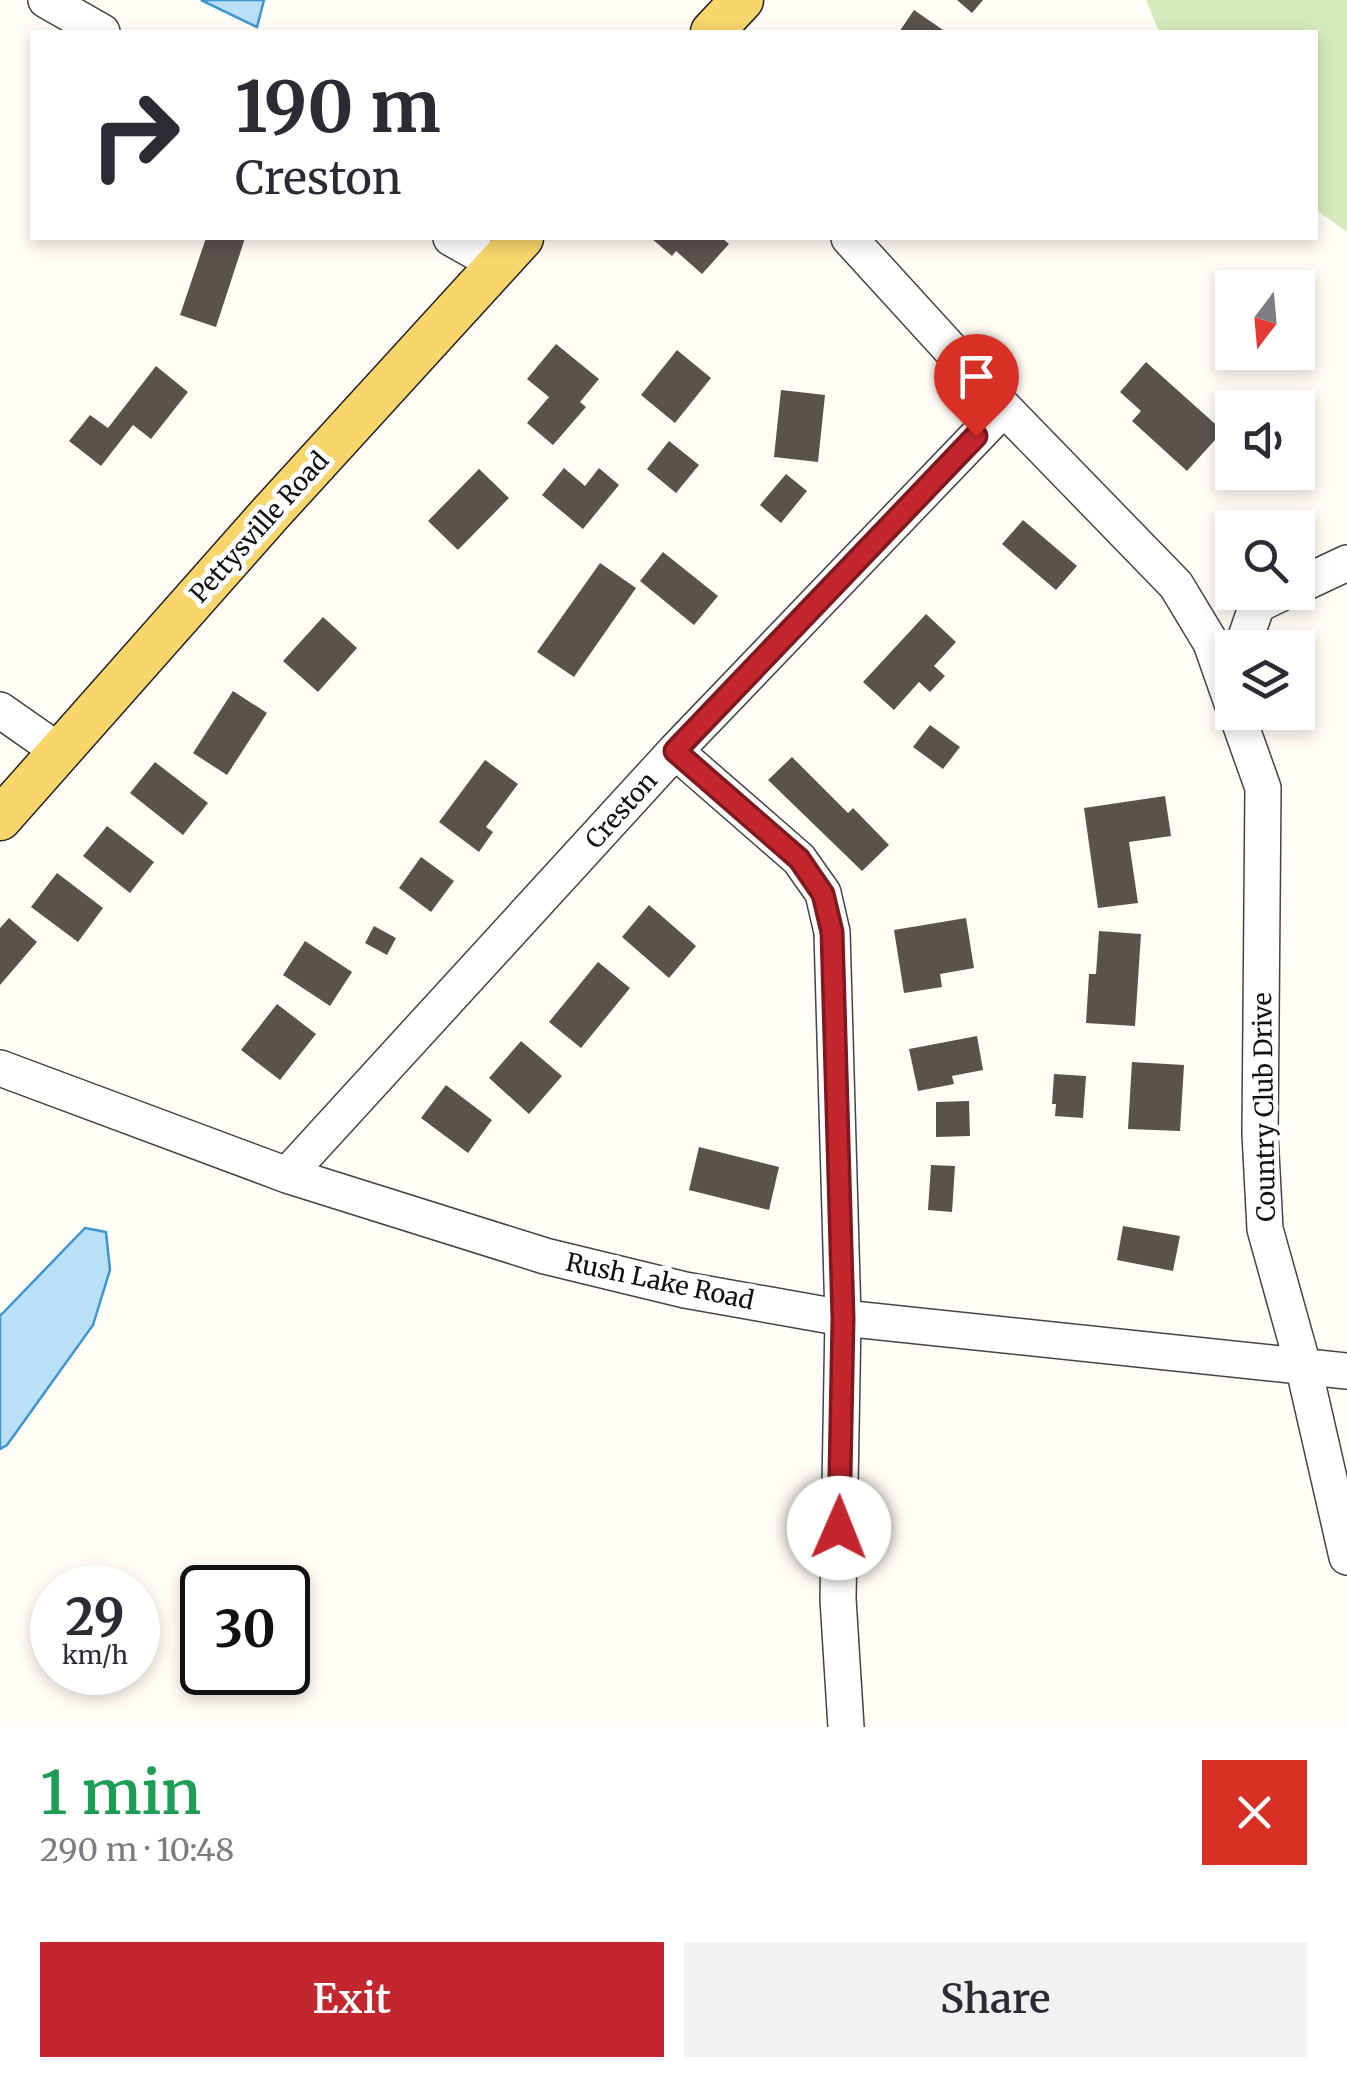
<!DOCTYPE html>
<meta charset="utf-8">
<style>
body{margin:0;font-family:Merriweather,serif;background:#f2f2f3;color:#2b2b33;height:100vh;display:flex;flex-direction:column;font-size:38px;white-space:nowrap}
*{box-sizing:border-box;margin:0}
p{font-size:32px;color:#7c7c81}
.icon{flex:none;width:55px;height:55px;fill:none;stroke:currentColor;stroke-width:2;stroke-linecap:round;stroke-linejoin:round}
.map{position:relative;height:1727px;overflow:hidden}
.details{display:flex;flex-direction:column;background:#fff;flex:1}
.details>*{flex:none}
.hud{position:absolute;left:30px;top:30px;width:1288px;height:210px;border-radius:0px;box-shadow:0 5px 15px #0003;background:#fff;color:#2b2b33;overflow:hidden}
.needle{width:65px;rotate:196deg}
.controls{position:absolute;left:1215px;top:270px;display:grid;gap:20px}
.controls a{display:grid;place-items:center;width:100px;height:100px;border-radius:0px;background:#fff;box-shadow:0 5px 15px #0003;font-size:50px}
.speed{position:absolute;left:30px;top:1565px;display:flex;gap:20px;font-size:50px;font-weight:700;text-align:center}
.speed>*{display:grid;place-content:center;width:130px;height:130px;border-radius:50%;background:#fff;box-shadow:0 5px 15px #0003;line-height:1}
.speed small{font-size:25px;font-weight:400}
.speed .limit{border:5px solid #111;border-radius:15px;background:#fff;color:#111}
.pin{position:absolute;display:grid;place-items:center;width:85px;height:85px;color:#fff;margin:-102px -42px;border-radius:50% 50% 50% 0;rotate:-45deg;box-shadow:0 0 10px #0007}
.pin .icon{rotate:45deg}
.me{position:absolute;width:110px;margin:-55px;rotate:1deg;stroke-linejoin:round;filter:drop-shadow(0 0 8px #0008)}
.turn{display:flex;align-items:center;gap:35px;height:210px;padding:0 40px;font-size:45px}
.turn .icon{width:130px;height:130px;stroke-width:2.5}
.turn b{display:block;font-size:70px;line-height:85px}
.round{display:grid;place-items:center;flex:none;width:105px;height:105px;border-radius:0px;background:#f2f2f3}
.overview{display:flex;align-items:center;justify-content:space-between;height:170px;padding:0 40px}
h1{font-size:60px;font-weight:600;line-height:75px;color:#1e9e55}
.action{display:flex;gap:20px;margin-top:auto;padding:20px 40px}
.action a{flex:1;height:115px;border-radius:0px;background:#c4262e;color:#fff;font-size:40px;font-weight:600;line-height:115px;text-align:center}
.action a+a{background:#f2f2f3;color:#2b2b33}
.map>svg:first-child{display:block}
</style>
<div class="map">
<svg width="1347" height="1727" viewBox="0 0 1347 1727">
<rect width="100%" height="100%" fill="#fffdf5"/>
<path fill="#d5ebbd" d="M1146 0H1347V232L1315 209V32H1159Z"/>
<path fill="#b9e0f7" stroke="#3f96cf" stroke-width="2.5" d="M201 0H264L257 27Z
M85 1228 106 1232 110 1270 93 1325 7 1445 0 1449V1316Z"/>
<path fill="#5a524d" d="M957 0H983L972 13Z
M914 10 946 32H899Z
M206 238H245L216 327 180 315Z
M651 238H722L729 244 702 274 676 251 672 256Z
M556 344 599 379 580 402 586 407 553 445 527 423 549 397 527 379Z
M677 350 711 378 675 423 641 395Z
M1146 362 1223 431 1187 471 1132 421 1141 411 1120 392Z
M156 366 188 392 151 439 133 425 101 466 69 441 90 415 108 428Z
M781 390 825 395 818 462 774 457Z
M669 441 699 465 676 493 647 469Z
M564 468 585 486 599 468 619 485 583 529 542 495Z
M479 469 509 498 458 550 428 521Z
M786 474 807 491 781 523 760 505Z
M1023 520 1077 566 1056 590 1002 544Z
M663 552 718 596 694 625 640 581Z
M600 563 636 588 574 677 537 652Z
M926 614 956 642 934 666 945 676 930 692 919 682 894 710 863 682Z
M323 617 357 648 318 692 283 661Z
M233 691 267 713 227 775 193 753Z
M930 725 960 747 943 769 913 747Z
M792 757 848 813 853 808 889 845 862 871 768 780Z
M485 760 518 784 486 827 493 832 479 852 439 822Z
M155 762 208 803 183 835 130 793Z
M1165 796 1171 836 1129 842 1138 903 1098 908 1084 808Z
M107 826 154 862 130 893 83 856Z
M421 857 454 881 431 912 399 888Z
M57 873 103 908 78 942 31 907Z
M649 905 696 946 669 978 622 937Z
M9 918 37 942 0 985V928Z
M966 918 974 968 940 974 942 987 904 993 894 930Z
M374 926 396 938 387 955 365 943Z
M1099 931 1141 934 1135 1026 1086 1023 1089 974H1096Z
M305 941 352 972 330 1006 283 975Z
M598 962 630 988 581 1048 549 1022Z
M277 1004 316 1034 280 1080 241 1050Z
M977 1036 983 1070 952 1076 954 1084 918 1091 909 1049Z
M521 1041 562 1076 529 1114 489 1078Z
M1132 1062 1184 1065 1180 1131 1128 1129Z
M1054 1074 1086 1076 1083 1118 1055 1116 1056 1104H1052Z
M446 1085 492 1120 468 1153 421 1118Z
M969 1101 970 1136 936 1137V1102Z
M699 1147 779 1167 769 1210 689 1190Z
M931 1165 955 1166 952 1212 928 1210Z
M1123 1226 1180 1236 1173 1271 1117 1260Z"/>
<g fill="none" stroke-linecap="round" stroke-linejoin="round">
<defs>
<path id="minor" d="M46 0 102 32
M451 238 497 264
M849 238 1004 408 1176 585 1211 643 1232 703
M1298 586 1347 563
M1242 648 1257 605 1284 592
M0 710 60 752
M1236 712 1263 788 1260 1134 1265 1229 1304 1369 1347 1557
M675 751 799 859 823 893 832 932 843 1318 838 1599 846 1727
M0 1068 287 1175 545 1256 685 1290 843 1318 1347 1371
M287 1175 675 751 1004 408"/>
<path id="major" d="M712 32 742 0
M0 819 269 515 522 238"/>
</defs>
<use href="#minor" stroke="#444" stroke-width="38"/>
<use href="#major" stroke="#222" stroke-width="45"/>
<use href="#minor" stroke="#fff" stroke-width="35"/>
<use href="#major" stroke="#f9d66b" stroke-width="42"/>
</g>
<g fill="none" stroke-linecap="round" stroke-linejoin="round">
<defs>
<path id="route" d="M839 1528 843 1318 832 932 823 894 799 859 675 751 976 436"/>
</defs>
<use href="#route" stroke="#7f191e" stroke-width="25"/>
<use href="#route" stroke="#c4262e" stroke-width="18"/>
</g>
<g text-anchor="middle" stroke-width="10" stroke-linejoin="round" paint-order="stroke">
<g font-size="25" fill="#111" stroke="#fff">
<text transform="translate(259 527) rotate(-48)" y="9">Pettysville Road</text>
<text transform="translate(621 810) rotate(-48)" y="9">Creston</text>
<text transform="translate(1264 1107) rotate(-91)" y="9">Country Club Drive</text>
<text transform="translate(660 1281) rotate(12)" y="9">Rush Lake Road</text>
</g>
</g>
</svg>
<div class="controls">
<a><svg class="needle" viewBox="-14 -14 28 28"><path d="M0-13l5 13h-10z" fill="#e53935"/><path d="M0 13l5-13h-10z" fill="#7c7c81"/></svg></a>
<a><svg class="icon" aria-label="sound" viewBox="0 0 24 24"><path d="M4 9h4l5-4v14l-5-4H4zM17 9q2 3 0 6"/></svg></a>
<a><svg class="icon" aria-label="search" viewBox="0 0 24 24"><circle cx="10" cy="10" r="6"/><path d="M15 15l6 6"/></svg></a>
<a><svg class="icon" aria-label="layers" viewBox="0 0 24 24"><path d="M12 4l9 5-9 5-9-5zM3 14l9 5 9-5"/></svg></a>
</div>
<div class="speed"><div>29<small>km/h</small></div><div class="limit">30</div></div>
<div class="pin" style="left:976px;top:436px;background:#d93025"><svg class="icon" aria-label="arrive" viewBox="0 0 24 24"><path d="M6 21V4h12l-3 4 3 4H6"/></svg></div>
<svg class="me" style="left:839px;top:1528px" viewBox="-20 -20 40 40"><circle r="19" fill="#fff"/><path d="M0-13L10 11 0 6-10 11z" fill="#c4262e"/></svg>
<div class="hud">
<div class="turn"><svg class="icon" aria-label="right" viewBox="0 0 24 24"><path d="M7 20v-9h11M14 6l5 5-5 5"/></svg><div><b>190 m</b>Creston</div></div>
</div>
</div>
<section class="details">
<div class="overview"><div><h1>1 min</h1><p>290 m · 10:48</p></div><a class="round" style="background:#d93025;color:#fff"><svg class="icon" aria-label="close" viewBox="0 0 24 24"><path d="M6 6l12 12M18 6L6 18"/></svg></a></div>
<div class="action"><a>Exit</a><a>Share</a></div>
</section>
